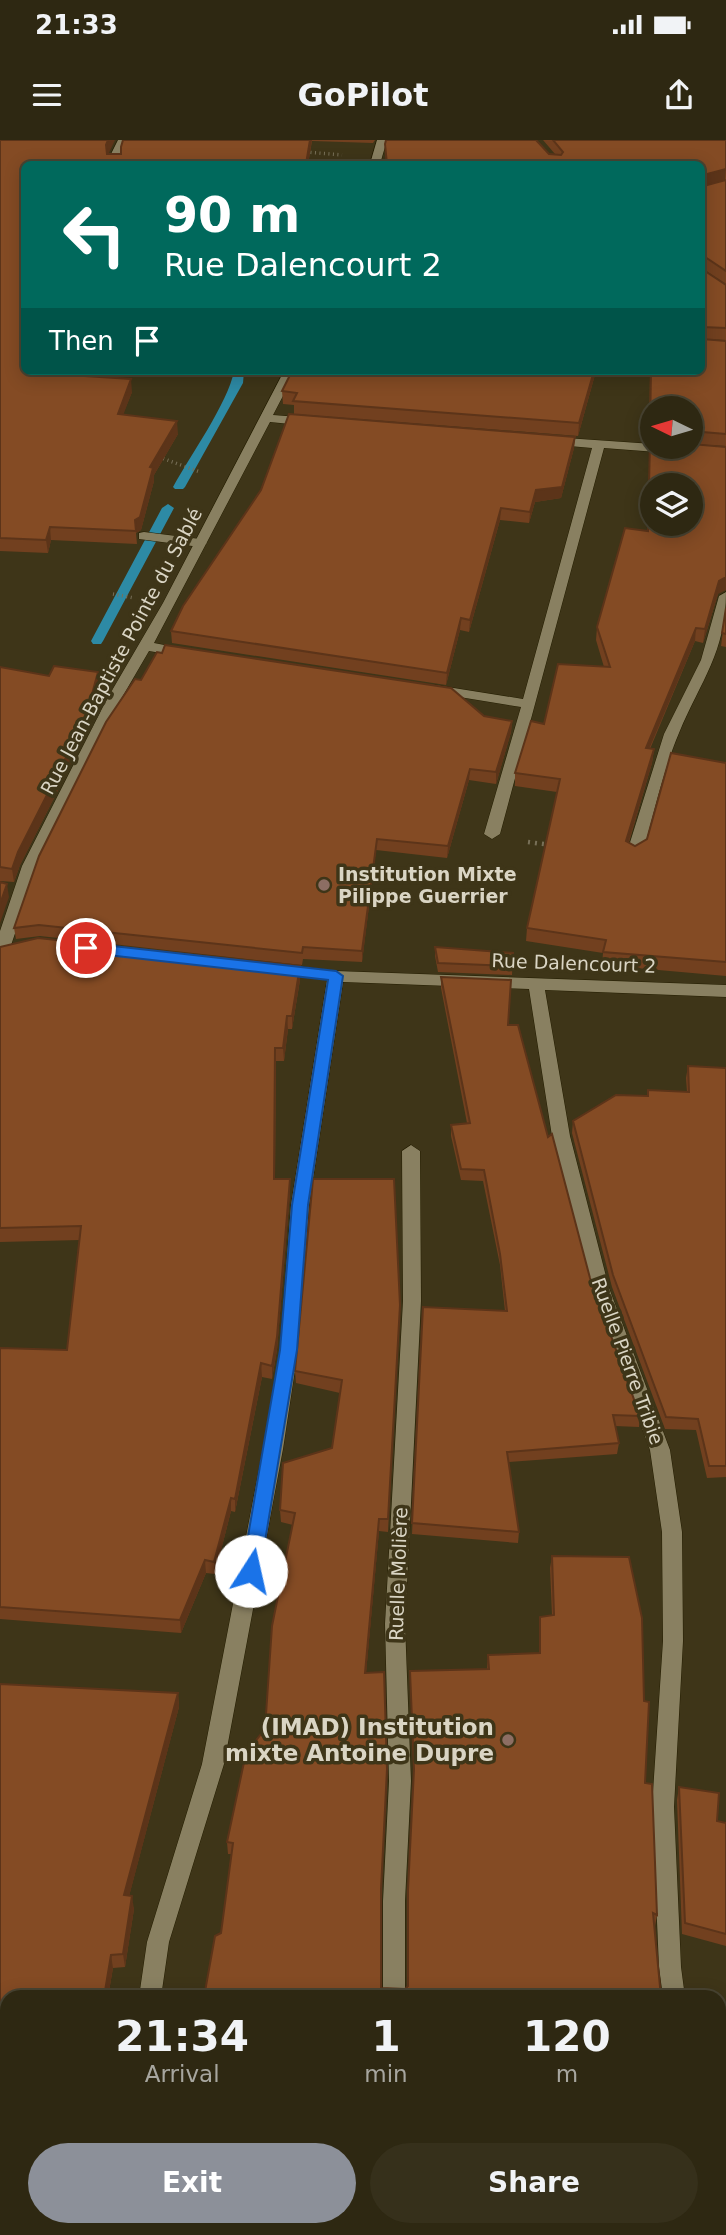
<!DOCTYPE html>
<meta charset="utf-8">
<style>
body{margin:0;font-family:"DejaVu Sans",sans-serif;background:#36301b;color:#f1f3f6;height:100vh;display:flex;flex-direction:column;font-size:26px;white-space:nowrap}
*{box-sizing:border-box;margin:0}
p{font-size:23px;color:#a7a69f}
.icon{flex:none;width:38px;height:38px;fill:none;stroke:currentColor;stroke-width:2;stroke-linecap:round;stroke-linejoin:round}
.map{position:relative;flex:1;overflow:hidden}
.sheet{position:absolute;left:0px;top:1850px;width:726px;height:247px;display:flex;flex-direction:column;background:#2e2812;border-radius:21px 21px 0 0;box-shadow:0 4px 18px #0003,0 0 0 2px #494432}
.sheet>*{flex:none}
.hud{position:absolute;left:21px;top:21px;width:684px;height:214px;border-radius:10px;box-shadow:0 4px 18px #0003,0 0 0 2px #494432;background:#00695c;color:#fff;overflow:hidden}
.needle{width:46px;rotate:275deg}
.buttons{position:absolute;left:640px;top:256px;display:grid;gap:14px}
.buttons a{display:grid;place-items:center;width:63px;height:63px;border-radius:50%;background:#2e2812;box-shadow:0 4px 18px #0003,0 0 0 2px #494432;font-size:35px}
.pin{position:absolute;display:grid;place-items:center;width:60px;height:60px;color:#fff;margin:-30px;border:4px solid #fff;border-radius:50%;box-shadow:0 2px 7px #0007}
.me{position:absolute;width:77px;margin:-38px;rotate:10deg;stroke-linejoin:round;filter:drop-shadow(0 0 5px #0008)}
.turn{display:flex;align-items:center;gap:24px;height:147px;padding:0 28px;font-size:32px}
.turn .icon{width:91px;height:91px;stroke-width:2.5}
.turn b{display:block;font-size:49px;line-height:60px}
.then{display:flex;align-items:center;height:66px;padding:0 28px;background:#0003;gap:14px;font-size:26px}
.eta{display:flex;justify-content:space-evenly;align-items:center;height:119px;text-align:center}
.eta b{font-size:42px;font-weight:800;line-height:49px}
.cta{display:flex;gap:14px;margin-top:auto;padding:14px 28px}
.cta a{flex:1;height:80px;border-radius:42px;background:#8c9099;color:#fff;font-size:28px;font-weight:800;line-height:80px;text-align:center}
.cta a+a{background:#36301b;color:#f1f3f6}
.status{display:flex;justify-content:space-between;align-items:center;height:49px;padding:0 35px;background:#2e2812;direction:ltr}
.status svg{height:19px;fill:currentColor}
header{display:flex;justify-content:space-between;align-items:center;height:91px;padding:0 28px;background:#2e2812;font-size:32px;font-weight:800}
.map>svg:first-child{display:block}
</style>
<div class="status"><b>21:33</b><svg viewBox="0 0 49 12"><path d="M0 12V9h3v3zM5 12V6h3v6zM10 12V3h3v9zM15 12V0h3v12zM26 1h20v11H26zM47 4h2v5h-2z"/></svg></div>
<header><svg class="icon" aria-label="menu" viewBox="0 0 24 24"><path d="M4 6h16M4 12h16M4 18h16"/></svg>GoPilot<svg class="icon" aria-label="share" viewBox="0 0 24 24"><path d="M12 15V3M7 8l5-5 5 5M5 13v7h14v-7"/></svg></header>
<div class="map">
<svg width="726" height="2095" viewBox="0 0 726 2095">
<rect width="100%" height="100%" fill="#3e3518"/>
<g fill="none" stroke-linecap="round" stroke-linejoin="round">
<path fill="#2d8aa5" fill-rule="evenodd" d="M234 231H244L243 243 185 347 183 349H175L173 347C190 316 228 263 234 231Z
M168 364 174 368 103 501 101 504H93L91 501 162 368Z"/>
<defs>
<path id="lane" d="M144 392 200 399 207 403 200 407 139 399V393Z"/>
<path id="street" d="M118 0H128L119 18 120 24H110L109 18Z
M377 0H387L380 24H370Z
M284 231H296L273 275 311 278 317 282 311 286 270 282 154 503 190 510 192 513 185 517 149 511 121 559 38 726 8 814 0 819V791L22 726 107 559 163 463Z
M551 297 653 304V306H674L676 309 670 313 604 308 500 694 492 699 484 694 521 567 435 553 428 549 435 545 523 559 592 308 547 304V298Z
M726 452C726 513 701 540 679 593 663 631 654 673 643 712L635 717 630 715 627 712 664 594 701 520 719 456Z
M279 824 336 831 726 845V857L545 850 570 996 609 1148 670 1310 682 1392 683 1501 674 1667 681 1827 685 1857H663L659 1827 652 1667 663 1501 662 1392 650 1310 591 1148 552 996 529 849 343 842 309 1065 298 1210 283 1309 224 1624 169 1802 161 1857H139L147 1802 202 1624 263 1309 280 1210 291 1065 327 840 273 833 271 829Z
M411 1005 420 1011 421 1161 405 1484 411 1641 405 1761V1857H383V1761L389 1641 385 1484 403 1161 402 1011Z
M111 2090H135V2095H111Z
M383 2090H407V2095H383Z"/>
</defs>
<use href="#lane" stroke="#241d01" stroke-width="1"/>
<use href="#street" stroke="#241d01" stroke-width="1"/>
<path stroke="#787058" stroke-width="3.5" stroke-dasharray="1 3.5" stroke-linecap="butt" d="M306 12 342 15
M230 234 250 235
M159 317 200 332
M113 454 134 458"/>
<path stroke="#787058" stroke-width="4.5" stroke-dasharray="2 5" stroke-linecap="butt" d="M528 702 551 705"/>
<use href="#lane" fill="#898061" fill-rule="evenodd"/>
<use href="#street" fill="#898061" fill-rule="evenodd"/>
</g>
<path fill="#72401f" d="M0 0 108 14H121L123 0H375L373 3 312 1 308 24H24V231H98L94 237 132 252 123 274 178 294 154 335V341L141 390 136 393 137 404 51 400 48 413 0 411Z
M543 0H726V144L703 129H702L726 145V200L702 199 726 201V306L691 304V268H653V301H649L650 231H702V24H386L385 4 555 14Z
M596 231 578 296 294 274V265L283 264 282 251Z
M575 297 574 308 561 358 535 362 529 383 500 380 469 492 460 490 446 545 172 503 171 491Z
M650 301 718 454 703 503 695 501 650 609H654L652 623 629 702 635 706 647 699 726 623V836L602 825 603 813 526 801 527 788 557 652 515 646V633L544 584 604 527 596 500 597 487 647 391Z
M726 468V507L721 506Z
M0 527 99 545 87 593 20 725 14 742 0 741Z
M484 576 512 581 511 592 496 644 469 640 447 718 376 710 362 822 303 819 302 825 40 796 16 799 14 788Z
M0 807 300 840 292 889H288L284 921H276L275 1039H290V1053L277 1210 272 1239 262 1237 235 1372 231 1371 215 1434 206 1433 181 1493 0 1479V1208L67 1210 80 1100 0 1102Z
M435 807 513 813 512 835 438 832 435 816Z
M441 837 548 997 590 1138 640 1276 639 1287 615 1286 619 1303 617 1314 509 1322 519 1392 518 1403 412 1394 423 1167 505 1171 500 1125 483 1041 461 1040 451 996V985L467 983 441 848Z
M688 926 726 928V1337L707 1338 696 1290 665 1289 612 1147 572 993 573 981 647 956 648 950 687 952 686 938Z
M399 1177 388 1392 379 1391 366 1533 381 1757V1848L405 1849 408 1846 414 1638 410 1531 487 1529 488 1515 539 1513 540 1477 552 1475 550 1428 552 1416 645 1643 657 1775 655 1786H654L661 1857H204L221 1793 231 1714H228L227 1702 265 1589 293 1385 281 1382 280 1370 332 1308 340 1253 296 1243 295 1231Z
M0 1544 178 1553 179 1567 129 1756 134 1769 125 1827 113 1828 108 1857H7V2047L0 2046Z
M679 1647 717 1681 726 1683V1806L682 1794 677 1660Z
M719 1921 726 1923V2095H566L565 2090H719L722 2086V2084L719 2083Z"/>
<path fill="#5c3419" d="M108 0H115L107 17 106 5Z
M310 0H312L308 24H306Z
M726 29 725 40 702 46 703 35Z
M702 117H705L703 129H702Z
M89 231H98L87 249 86 236Z
M594 231H596L578 296 579 283Z
M131 239 132 252 119 286 118 274Z
M177 281 178 294 154 335V341L141 390 136 393 135 380 150 327Z
M575 297 574 308 561 358 535 362 529 383 530 372 536 350Z
M501 368 500 380 469 492 470 480Z
M50 387 51 400 48 413 46 400Z
M726 437V450L718 454 703 503 705 489 719 441Z
M461 478 460 490 446 545 447 533Z
M696 488 695 501 644 621 646 608Z
M98 532 99 545 87 593 20 725 14 742 12 729 18 712Z
M512 581 511 592 496 644V632Z
M654 609 652 623 625 714 626 701Z
M470 629 469 640 447 718 448 706Z
M377 699 376 710 362 822V811Z
M7 744 9 757 0 783V764Z
M300 826V840L292 889V876Z
M287 876 288 889 284 921 283 908Z
M290 1039V1053L277 1210 272 1239V1226Z
M261 1223 262 1237 235 1372V1359Z
M231 1358V1371L215 1434 214 1422Z
M379 1379V1391L365 1545V1533Z
M205 1420 206 1433 181 1493 180 1480Z
M178 1553 179 1567 126 1768 124 1755Z
M132 1756 134 1769 125 1827 123 1814Z
M111 1815 113 1828 108 1857H106L105 1851Z"/>
<path fill="#844b24" stroke="#5c3419" stroke-width="2" fill-rule="evenodd" d="M0 0H108L106 5 107 14H121V7L123 0H310L306 24H24V231H89L86 236 131 239 118 274 177 281 150 327 153 328 140 377 135 380 136 391 50 387 46 400 0 398Z
M386 0H536L549 14 561 15 563 12 553 0H726V29L703 35 702 38V24H387L385 4Z
M726 40V131L705 117H702V44L704 46Z
M702 128V129L726 145V188L703 187 702 189Z
M702 199 726 201V294L691 291V268H653V289L650 288 651 231H702Z
M292 231H594L579 283 293 261 297 253 282 251Z
M289 274 575 297 562 347 536 350 530 372 501 368 470 480 461 478 447 533 171 491 183 466 261 350Z
M650 301H653V306H691V304L726 307V437L719 441 705 489 696 488 646 608 654 609 626 701 635 706 647 699 671 613 726 623V822L603 812 606 800 527 788 560 639 515 633 531 581 544 584 558 524 610 527 597 487 625 388 648 391ZM653 345H691V383H653Z
M726 468V494L722 493Z
M165 505 451 548 484 576 512 581 496 632 470 629 448 706 377 699 362 811 303 807 302 813 39 785 14 788 39 716 106 582 135 539 141 540 157 512 162 513Z
M54 526 98 532 85 580 18 712 12 729 0 727V527L49 536Z
M0 742 7 744 0 764Z
M38 798 300 826 292 876H287L283 908H275L274 1039H290L277 1197 272 1226 261 1223 235 1359 231 1358 214 1422 205 1420 180 1480 0 1467V1208L67 1210 81 1086 0 1088V807Z
M435 807 513 813 512 826 438 823Z
M441 837 511 840 508 885H518L548 997 552 994 590 1138 640 1276 613 1275 619 1303 507 1312 519 1392 412 1383 423 1167 507 1171 500 1114 484 1030 461 1029 451 985 470 983Z
M688 926 726 928V1326H709L698 1279 666 1277 613 1135 573 981 616 955 648 956V950L689 952Z
M313 1039H394L400 1165 388 1379H379L365 1533 384 1532 387 1629 381 1749V1848L405 1849 408 1846V1750L414 1629 410 1531 489 1529 488 1515 540 1513V1477L554 1475 552 1416 629 1417 642 1478 644 1561 649 1562 645 1643 652 1644 657 1775 653 1773 661 1857H204L215 1796 221 1793 233 1703 227 1702 246 1613 265 1589 272 1486 295 1373 280 1370 283 1323 332 1308 342 1240 295 1231Z
M0 1544 178 1553 124 1755 132 1756 123 1814 111 1815 105 1851H103L101 1857H7V2036L0 2034Z
M679 1647 719 1653 717 1681 726 1683V1794L685 1783Z
M719 1921 726 1923V2083L724 2074 721 2072 719 2077Z
M719 2086 726 2087V2095H568V2090H719Z
M196 2090H335L334 2095H196Z"/>
<path fill="#1a73e8" stroke="#114b97" stroke-width="2" d="M86 803 336 831 343 836 308 1065 297 1210 260 1431 257 1436 251 1439 244 1436 242 1431 280 1210 292 1065 328 840 81 812 79 808Z"/>
<g fill="#8d6e63" stroke="#3e3518" stroke-width="2.5">
<circle cx="324" cy="745" r="7"/>
<circle cx="508" cy="1600" r="7"/>
</g>
<g text-anchor="middle" stroke-width="7" stroke-linejoin="round" paint-order="stroke">
<g font-size="19" fill="#dad5c4" stroke="#3e3518">
<text transform="translate(121 511) rotate(-62)" y="7">Rue Jean-Baptiste Pointe du Sablé</text>
<text transform="translate(574 823) rotate(2)" y="7">Rue Dalencourt 2</text>
<text transform="translate(628 1221) rotate(70)" y="7">Ruelle Pierre Tribie</text>
<text transform="translate(398 1434) rotate(-88)" y="7">Ruelle Molière</text>
</g>
<g font-size="19" font-weight="bold" fill="#dad5c4" stroke="#3e3518" text-anchor="start">
<text x="338" y="741">Institution Mixte<tspan x="338" dy="22">Pilippe Guerrier</tspan></text>
</g>
<g font-size="23" font-weight="bold" fill="#dad5c4" stroke="#3e3518" text-anchor="end">
<text x="494" y="1595">(IMAD) Institution<tspan x="494" dy="26">mixte Antoine Dupre</tspan></text>
</g>
</g>
</svg>
<div class="buttons">
<a><svg class="needle" viewBox="-14 -14 28 28"><path d="M0-13l5 13h-10z" fill="#e53935"/><path d="M0 13l5-13h-10z" fill="#a7a69f"/></svg></a>
<a><svg class="icon" aria-label="layers" viewBox="0 0 24 24"><path d="M12 4l9 5-9 5-9-5zM3 14l9 5 9-5"/></svg></a>
</div>
<div class="pin" style="left:86px;top:808px;background:#d93025"><svg class="icon" aria-label="arrive" viewBox="0 0 24 24"><path d="M6 21V4h12l-3 4 3 4H6"/></svg></div>
<svg class="me" style="left:251px;top:1431px" viewBox="-20 -20 40 40"><circle r="19" fill="#fff"/><path d="M0-13L10 11 0 6-10 11z" fill="#1a73e8"/></svg>
<div class="hud">
<div class="turn"><svg class="icon" aria-label="left" viewBox="0 0 24 24"><path d="M17 20v-9H6M10 6l-5 5 5 5"/></svg><div><b>90 m</b>Rue Dalencourt 2</div></div>
<div class="then">Then<svg class="icon" aria-label="arrive" viewBox="0 0 24 24"><path d="M6 21V4h12l-3 4 3 4H6"/></svg></div>
</div>
<section class="sheet">
<div class="eta">
<div><b>21:34</b><p>Arrival</p></div>
<div><b>1</b><p>min</p></div>
<div><b>120</b><p>m</p></div>
</div>
<div class="cta"><a>Exit</a><a>Share</a></div>
</section>
</div>
